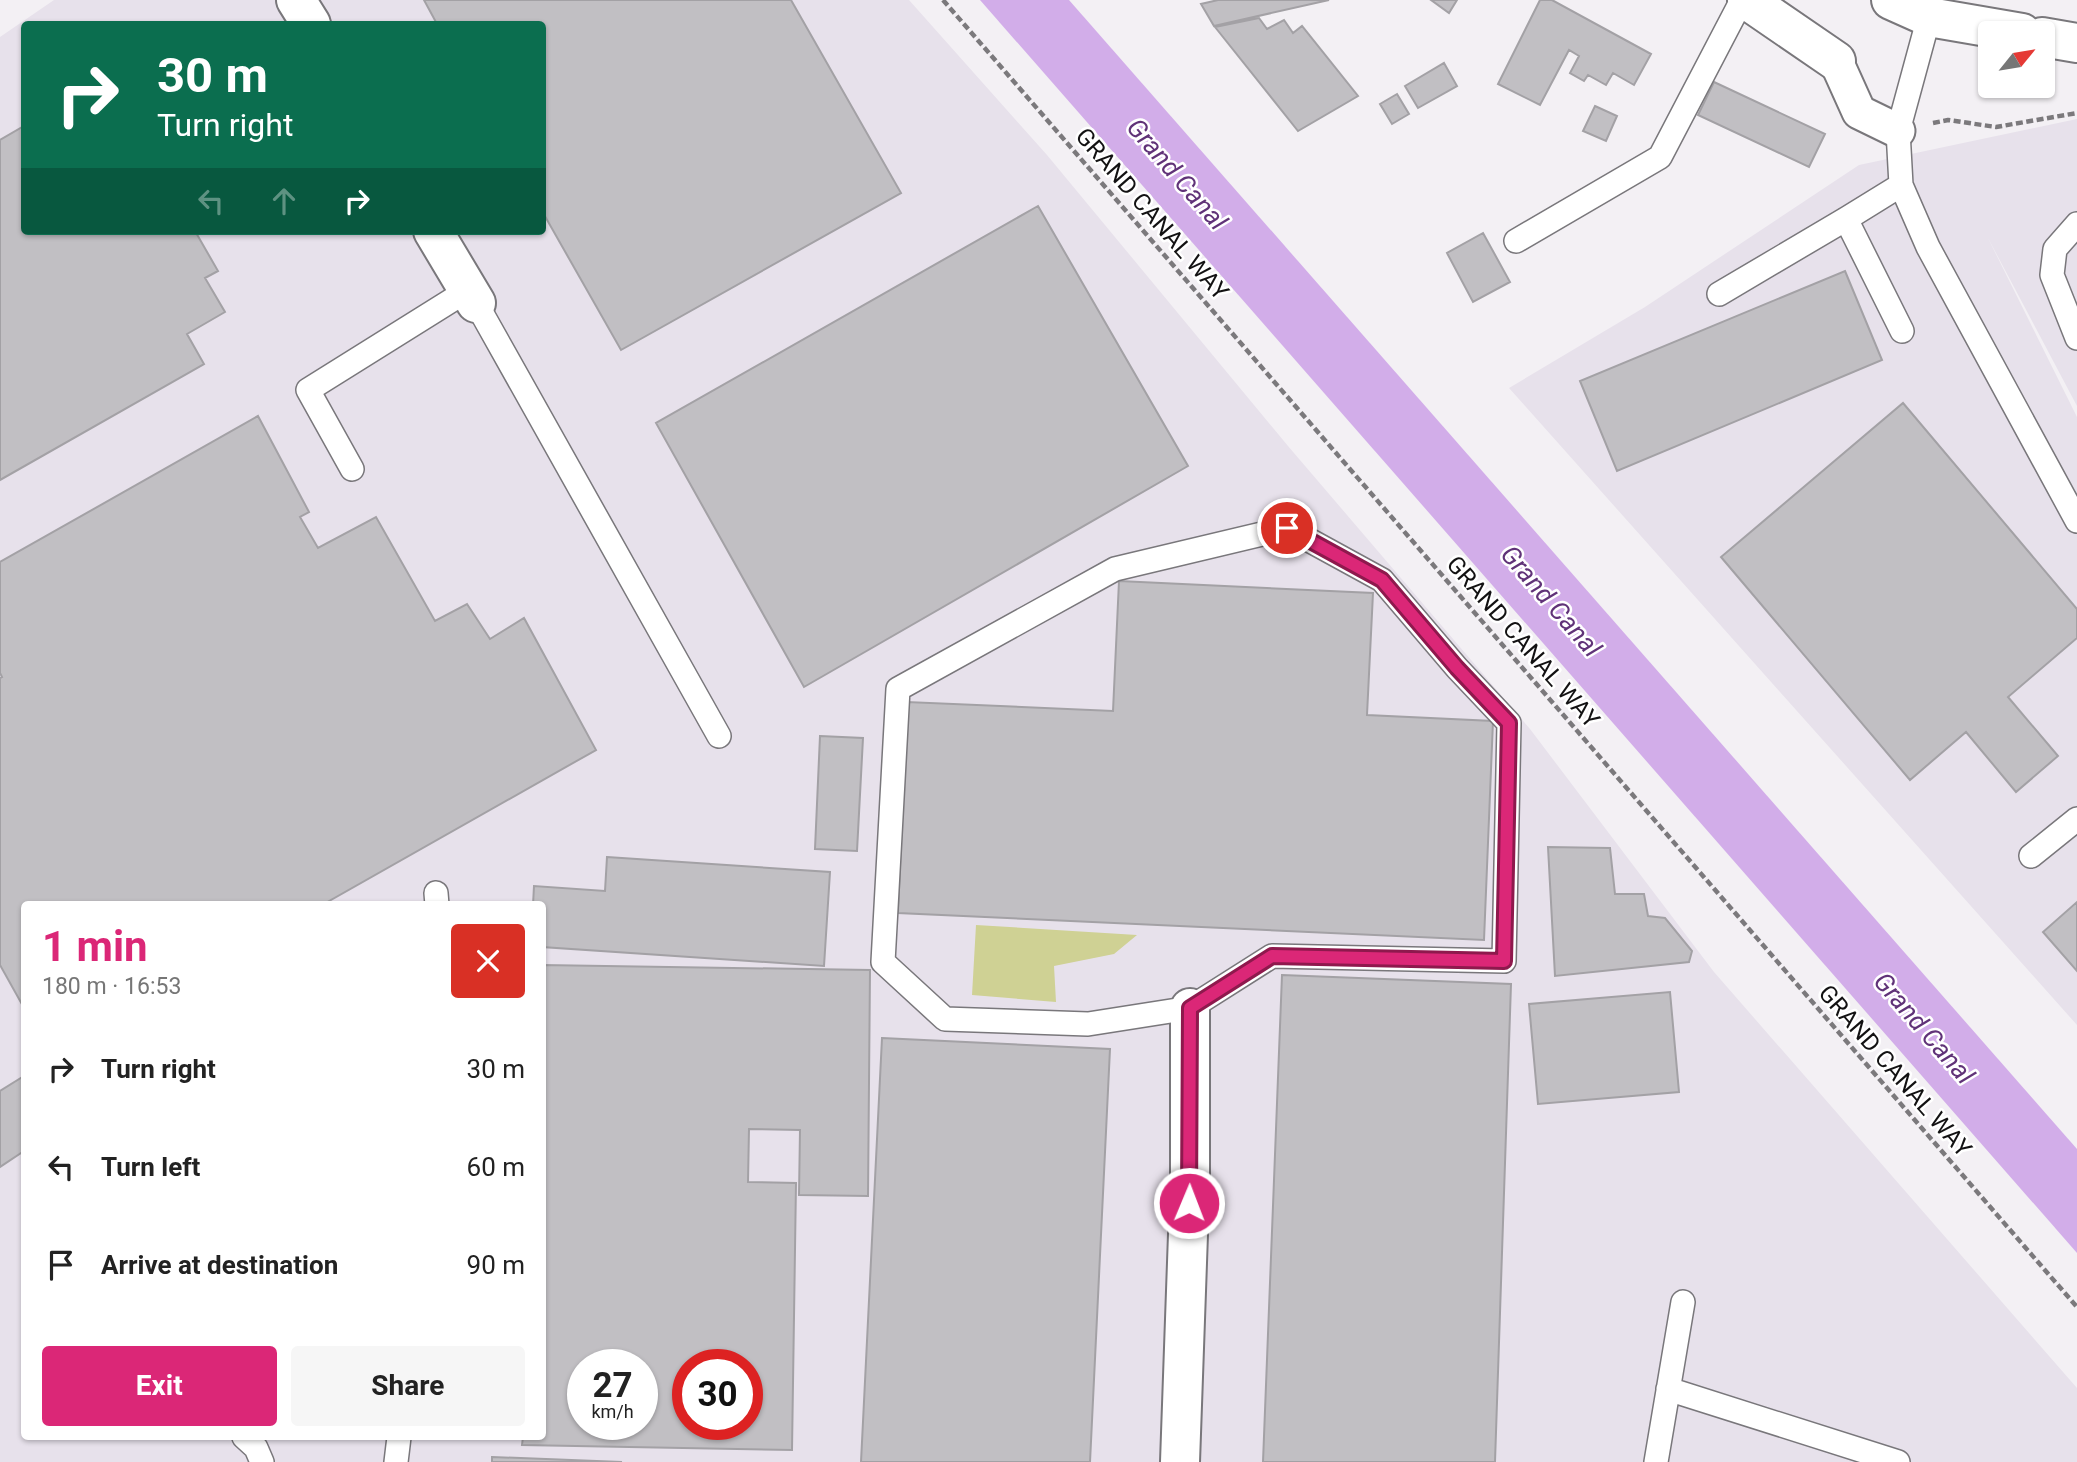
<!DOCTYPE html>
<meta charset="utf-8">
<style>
body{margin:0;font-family:Roboto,sans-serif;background:#f6f6f6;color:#222;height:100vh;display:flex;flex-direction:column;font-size:26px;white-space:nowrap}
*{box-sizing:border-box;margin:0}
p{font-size:23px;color:#767676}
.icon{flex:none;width:38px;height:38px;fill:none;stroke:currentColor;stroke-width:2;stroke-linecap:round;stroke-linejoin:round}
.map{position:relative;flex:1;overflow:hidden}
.panel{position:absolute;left:21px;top:901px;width:525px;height:539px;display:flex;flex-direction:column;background:#fff;border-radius:7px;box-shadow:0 2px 5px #0004}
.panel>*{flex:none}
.hud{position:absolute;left:21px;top:21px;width:525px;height:214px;border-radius:7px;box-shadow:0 2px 5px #0004;background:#0b6e4f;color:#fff;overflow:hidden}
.needle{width:46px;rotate:60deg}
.tools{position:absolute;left:1978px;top:21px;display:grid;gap:14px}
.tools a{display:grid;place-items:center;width:77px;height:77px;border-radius:7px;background:#fff;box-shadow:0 2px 5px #0004;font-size:35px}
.speed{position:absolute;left:567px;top:1349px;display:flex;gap:14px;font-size:35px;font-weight:700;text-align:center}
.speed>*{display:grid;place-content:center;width:91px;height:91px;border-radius:50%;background:#fff;box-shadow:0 2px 5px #0004;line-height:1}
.speed small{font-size:18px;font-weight:400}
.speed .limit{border:10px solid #d22;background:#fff;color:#111}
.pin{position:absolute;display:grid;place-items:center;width:60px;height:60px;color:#fff;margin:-30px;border:4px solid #fff;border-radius:50%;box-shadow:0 2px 7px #0007}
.me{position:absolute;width:77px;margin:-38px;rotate:1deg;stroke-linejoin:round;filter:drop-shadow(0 0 5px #0008)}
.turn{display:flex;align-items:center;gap:24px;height:147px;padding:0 21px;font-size:32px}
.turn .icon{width:91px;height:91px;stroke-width:2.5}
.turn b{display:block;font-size:49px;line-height:60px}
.lanes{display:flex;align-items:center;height:66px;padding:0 21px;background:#0003;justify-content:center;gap:35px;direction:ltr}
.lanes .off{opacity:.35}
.round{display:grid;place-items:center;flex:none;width:74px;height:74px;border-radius:7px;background:#f6f6f6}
.summary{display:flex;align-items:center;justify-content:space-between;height:119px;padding:0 21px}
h1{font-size:42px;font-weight:700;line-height:52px;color:#db2777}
.cta{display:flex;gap:14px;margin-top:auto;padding:14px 21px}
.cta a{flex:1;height:80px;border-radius:7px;background:#db2777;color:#fff;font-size:28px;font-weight:700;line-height:80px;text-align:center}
.cta a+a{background:#f6f6f6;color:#222}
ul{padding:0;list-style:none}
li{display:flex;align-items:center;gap:21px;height:98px;padding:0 21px}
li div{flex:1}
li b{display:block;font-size:26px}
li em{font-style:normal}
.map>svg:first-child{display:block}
</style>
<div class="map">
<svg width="2077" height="1462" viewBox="0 0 2077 1462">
<rect width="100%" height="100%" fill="#f3f0f4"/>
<path fill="#e7e1eb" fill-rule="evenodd" d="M54 0H909L1047 155 1288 446 1530 729 1714 972 2077 1388V1462H0V37ZM24 24H542V231H24ZM24 905H542V1437H24ZM583 1365H642V1424H583ZM688 1365H747V1424H688Z
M2077 119V406L1988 238 2077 417V1025L1509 388 1645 307 1859 165Z"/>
<path fill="#cfd194" d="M976 925 1137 935 1114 954 1054 966 1056 1002 972 995Z"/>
<path fill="#d2ade9" d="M980 0H1069L2077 1149V1253Z"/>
<path fill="#c1bfc3" stroke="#a3a1a5" stroke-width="2" fill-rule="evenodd" d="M424 0H791L901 193 621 350 542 211V24H437Z
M1218 0H1329L1214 26 1201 4Z
M1431 0H1457L1449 13Z
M1540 0H1552L1651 54 1634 85 1613 73 1606 85 1588 75 1584 81 1570 73 1579 56 1569 50 1540 105 1498 84Z
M1259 18 1267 29 1284 20 1293 33 1302 26 1358 96 1298 131 1215 27Z
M1444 63 1457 86 1418 108 1405 86Z
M1714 82 1825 134 1809 167 1698 115Z
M1397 94 1409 114 1392 124 1380 104Z
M1595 106 1617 116 1606 141 1583 131Z
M24 126V231H195L218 271 205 278 225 312 187 334 204 364 0 480V140Z
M1038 206 1188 466 804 687 656 423Z
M1483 233 1510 282 1473 302 1447 253Z
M1845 271 1882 360 1617 471 1580 381Z
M1903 403 2077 609V638L2008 697 2058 756 2016 792 1966 732 1910 780 1721 557Z
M258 416 309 512 300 517 318 548 376 517 435 621 467 604 490 639 524 618 596 750 322 905H24V1008L0 965V678L2 677 0 673V562Z
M1119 581 1373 593 1367 715 1493 721 1484 940 898 913 907 702 1113 711Z
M820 736 863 738 857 851 815 849Z
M1548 847 1610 848 1615 894H1644L1648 916 1665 918 1692 951 1689 962 1555 976Z
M607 857 830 872 824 966 542 947V905H533L534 886 605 891Z
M2077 902V971L2043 932Z
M542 965 870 970 868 1196 799 1195 800 1130 749 1129 748 1182 796 1183 792 1450 522 1445 523 1437H542ZM583 1365H642V1424H583ZM688 1365H747V1424H688Z
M1282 975 1511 984 1495 1462H1263Z
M1670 992 1679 1092 1538 1104 1529 1004Z
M882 1038 1110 1049 1090 1462H861Z
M24 1076V1151L0 1167V1091Z
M492 1457 622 1462H492Z"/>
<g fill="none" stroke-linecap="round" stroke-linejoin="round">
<defs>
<path id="service" d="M1929 17 1898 131 1901 185 1928 247 2077 521
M1846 219 1902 331
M2077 224 2055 249 2052 275 2077 338
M1516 241 1660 157 1742 0
M1719 294 1846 219 1901 185
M476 303 719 736
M352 469 308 390 468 290
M1287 528 1382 580 1457 668 1509 723 1504 961 1272 956 1190 1008 1088 1024 945 1019 883 962 898 689 1115 569Z
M2031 856 2077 819
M436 893 437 905
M1668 1389 1898 1462
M244 1437 256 1448 262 1462
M396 1462 399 1437
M1656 1462 1683 1302"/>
<path id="pedestrian" d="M1836 61 1859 112 1898 131"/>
<path id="minor" d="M296 0 311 24
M1747 0 1836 61
M433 231 476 303
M1180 1462 1190 1177V1008"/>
<path id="tertiary" d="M1891 0 1929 17 2022 33
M2042 37 2077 43"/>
</defs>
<use href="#service" stroke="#79777b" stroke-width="26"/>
<use href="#pedestrian" stroke="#79777b" stroke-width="37"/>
<use href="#minor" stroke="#79777b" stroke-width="42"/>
<use href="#tertiary" stroke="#79777b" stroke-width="42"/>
<path stroke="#7b797c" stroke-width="4.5" stroke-dasharray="7 3.5" stroke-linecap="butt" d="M943 0 2077 1307
M1933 123 1948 120 1996 127 2077 113"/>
<use href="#service" stroke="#fff" stroke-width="23"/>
<use href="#pedestrian" stroke="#fff" stroke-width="33"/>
<use href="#minor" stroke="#fff" stroke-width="38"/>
<use href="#tertiary" stroke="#fff" stroke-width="38"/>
</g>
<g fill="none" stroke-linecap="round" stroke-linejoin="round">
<defs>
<path id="route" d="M1189 1203 1190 1008 1272 956 1504 961 1509 723 1457 668 1382 580 1287 528"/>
</defs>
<use href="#route" stroke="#8e194d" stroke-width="18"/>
<use href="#route" stroke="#db2777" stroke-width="12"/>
</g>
<g text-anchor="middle" stroke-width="5" stroke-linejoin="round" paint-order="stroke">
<g font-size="24" fill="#121112" stroke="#fff">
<text transform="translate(1152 214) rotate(49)" y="8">GRAND CANAL WAY</text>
<text transform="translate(1523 642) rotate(49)" y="8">GRAND CANAL WAY</text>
<text transform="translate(1895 1071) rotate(49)" y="8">GRAND CANAL WAY</text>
</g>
<g font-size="26" font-style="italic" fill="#603278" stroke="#fff">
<text transform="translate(1177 174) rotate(49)" y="9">Grand Canal</text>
<text transform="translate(1551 601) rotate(49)" y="9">Grand Canal</text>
<text transform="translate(1924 1028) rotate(49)" y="9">Grand Canal</text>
</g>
</g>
</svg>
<div class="tools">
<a><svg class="needle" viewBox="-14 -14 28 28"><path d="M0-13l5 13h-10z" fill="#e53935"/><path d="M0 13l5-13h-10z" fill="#767676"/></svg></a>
</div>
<div class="speed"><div>27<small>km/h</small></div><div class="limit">30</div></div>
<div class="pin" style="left:1287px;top:528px;background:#d93025"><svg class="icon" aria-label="arrive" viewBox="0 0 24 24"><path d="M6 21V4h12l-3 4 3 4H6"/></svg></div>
<svg class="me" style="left:1189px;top:1203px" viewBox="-20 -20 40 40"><circle r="17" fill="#db2777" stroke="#fff" stroke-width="3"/><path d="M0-11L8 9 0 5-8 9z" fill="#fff"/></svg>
<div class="hud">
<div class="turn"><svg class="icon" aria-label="right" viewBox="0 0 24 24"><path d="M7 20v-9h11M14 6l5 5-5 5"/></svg><div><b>30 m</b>Turn right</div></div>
<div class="lanes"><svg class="icon off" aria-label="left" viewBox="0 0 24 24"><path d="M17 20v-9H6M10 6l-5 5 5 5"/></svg><svg class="icon off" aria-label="ahead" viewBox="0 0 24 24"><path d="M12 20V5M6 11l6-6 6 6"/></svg><svg class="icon" aria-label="right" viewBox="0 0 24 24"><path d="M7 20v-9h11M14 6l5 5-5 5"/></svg></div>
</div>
<section class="panel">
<div class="summary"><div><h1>1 min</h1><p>180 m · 16:53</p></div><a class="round" style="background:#d93025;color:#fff"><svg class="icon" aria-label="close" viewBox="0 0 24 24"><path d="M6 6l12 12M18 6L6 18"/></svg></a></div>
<ul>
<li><svg class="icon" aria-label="right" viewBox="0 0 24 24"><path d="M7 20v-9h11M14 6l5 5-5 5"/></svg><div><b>Turn right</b></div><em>30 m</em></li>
<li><svg class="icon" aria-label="left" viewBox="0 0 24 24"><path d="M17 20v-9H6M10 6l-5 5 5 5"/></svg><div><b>Turn left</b></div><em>60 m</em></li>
<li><svg class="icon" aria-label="arrive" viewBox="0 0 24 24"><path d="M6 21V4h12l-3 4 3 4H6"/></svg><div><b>Arrive at destination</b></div><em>90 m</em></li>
</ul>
<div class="cta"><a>Exit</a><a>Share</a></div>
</section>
</div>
